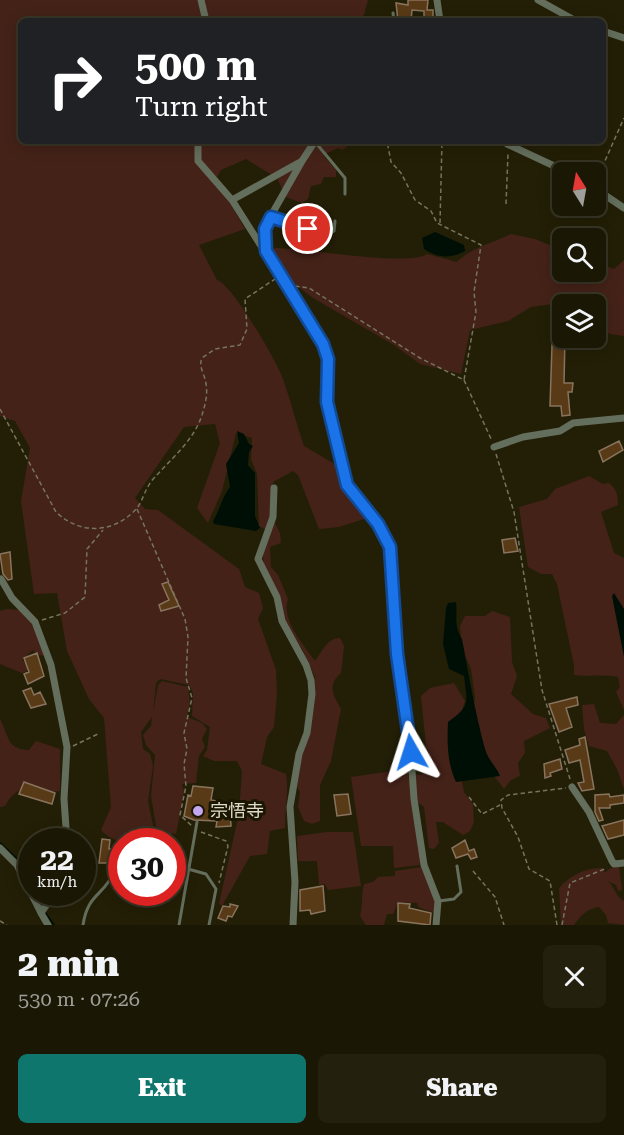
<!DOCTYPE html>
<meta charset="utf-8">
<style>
body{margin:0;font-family:"Roboto Serif","Noto Sans JP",serif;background:#23200e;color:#f1f3f6;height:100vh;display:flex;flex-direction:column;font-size:22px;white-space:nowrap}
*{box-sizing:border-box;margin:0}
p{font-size:20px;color:#9f9f9a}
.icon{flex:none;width:33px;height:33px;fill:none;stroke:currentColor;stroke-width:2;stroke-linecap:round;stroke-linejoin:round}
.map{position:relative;height:925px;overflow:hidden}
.sheet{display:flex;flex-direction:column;background:#1a1704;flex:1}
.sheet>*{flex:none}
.hud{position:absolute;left:18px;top:18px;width:588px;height:126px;border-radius:9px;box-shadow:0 3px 15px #0003,0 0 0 2px #383626;background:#202124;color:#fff;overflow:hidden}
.needle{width:39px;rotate:349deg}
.tools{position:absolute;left:552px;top:162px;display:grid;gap:12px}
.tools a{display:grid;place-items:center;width:54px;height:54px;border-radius:9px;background:#1a1704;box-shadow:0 3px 15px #0003,0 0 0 2px #383626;font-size:30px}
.speed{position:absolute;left:18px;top:828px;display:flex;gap:12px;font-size:30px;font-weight:700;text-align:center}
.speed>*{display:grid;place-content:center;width:78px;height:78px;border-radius:50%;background:#1a1704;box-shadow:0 3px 15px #0003,0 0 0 2px #383626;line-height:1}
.speed small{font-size:15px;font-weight:400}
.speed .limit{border:9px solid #d22;background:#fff;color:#111}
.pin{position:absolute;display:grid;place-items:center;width:51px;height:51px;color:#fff;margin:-26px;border:3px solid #fff;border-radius:50%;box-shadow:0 2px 6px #0007}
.me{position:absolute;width:66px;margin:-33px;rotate:354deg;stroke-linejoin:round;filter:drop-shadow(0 0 4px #0008)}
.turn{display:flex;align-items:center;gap:21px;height:126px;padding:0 18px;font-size:27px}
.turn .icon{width:78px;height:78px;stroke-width:2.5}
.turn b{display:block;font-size:42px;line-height:51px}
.round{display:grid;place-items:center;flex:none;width:63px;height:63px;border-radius:9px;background:#23200e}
.summary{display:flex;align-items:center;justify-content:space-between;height:102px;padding:0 18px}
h1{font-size:36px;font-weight:800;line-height:45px}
.action{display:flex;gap:12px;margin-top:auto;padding:12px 18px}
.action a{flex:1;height:69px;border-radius:9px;background:#0f766e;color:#fff;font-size:24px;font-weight:800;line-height:69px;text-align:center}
.action a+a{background:#23200e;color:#f1f3f6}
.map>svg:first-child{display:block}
</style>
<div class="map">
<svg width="624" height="925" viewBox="0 0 624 925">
<rect width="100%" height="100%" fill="#231f06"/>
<path fill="#442218" d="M0 0H368L364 15 356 21H21V141H354L342 150 338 148 323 155 336 170V177H324L321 184 311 186 308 199 302 203 286 197 277 178 246 159 221 170 216 179 245 229 199 245 217 280C232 284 277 362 283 379 291 401 296 424 304 446L338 466 344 488 367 518 339 527 319 529 298 475 293 471 273 482 272 517 280 533 281 543 270 547 271 567 278 575 288 599C281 620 303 644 315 661 322 652 327 638 340 638L344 646 341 673C327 685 333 695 341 709L331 761 320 785V821L312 824 304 821 298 807 300 792 297 786 315 677 302 649 284 620 280 608 281 598 264 566 263 556 267 539 265 529 259 526 257 474 251 459 252 438 236 433 222 491 208 523 197 508 220 443 215 424 184 427 135 498 145 509 158 510 239 569 245 587 259 593 263 608 258 619 276 670 277 693 274 727 267 737 261 764 286 774C289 792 285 809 285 828L270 831 267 854 250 856 222 906 219 904 239 813 242 771 237 761H214L203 756 207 750 210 727 192 716 193 693 189 685 160 679 156 683 153 713 158 685 162 681 188 687 190 703 187 717 202 723 207 729 202 739 205 747 199 756 196 783 182 784 184 792 176 834 157 832 151 796 155 755 146 745 143 735 151 726 152 717 141 732 143 749 150 754 153 766 148 801 154 830C140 847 114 845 101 830L111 807 104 718 89 699 67 651 57 593 34 594 21 501 30 448 15 421 0 416Z
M511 234 535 239 562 250V272H596V263L614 269 624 260V336L610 334 596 326V304L560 303 531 307 508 321 470 330 461 374 420 364 394 345 313 298 283 275 271 255 275 248C304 248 409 267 427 254L457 262C472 247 493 243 511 234Z
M589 476 603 484 609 483C617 489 618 496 618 505L601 512 614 553 624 558V710L616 692 620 687 618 677C603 674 589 677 574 675V665L557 584 552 574H541L528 567 519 507 547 499 555 489Z
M7 609 20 610 32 623 47 656 38 655 33 650 22 660 27 664V671L22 673 0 664V611Z
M492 611 510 617 512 662 517 676 511 694 533 714 546 718 550 728 524 741 525 753 518 763 520 776 511 780 504 789 492 773 471 715 475 698 471 669 462 649 460 626 465 616H485Z
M454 683 465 701 459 720 460 772 464 792 473 804 474 822 470 831 463 835 443 822H436L439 843 434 849 429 848 424 807 417 802 414 774 421 775 428 765 421 696 430 688Z
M594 704 600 723 616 724 624 715V789L617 769 607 751 589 746 584 729 582 705Z
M0 719C9 736 7 750 29 750L36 741 60 749V791C36 796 22 775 5 806L0 807Z
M407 769 419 834 420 865 394 868 393 846H361L351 777Z
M327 832H353L361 886 328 890 325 884 319 885 317 861H298L297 836Z
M619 866 622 890 618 891 616 885 608 881C615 888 616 897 624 901V925L608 923 606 915 599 907C588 908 580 916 574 925H561L559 888C569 876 587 867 603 868L605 873 609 869Z
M421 867 436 899 434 913 418 907 417 903 398 902 393 914H387L384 925H366L360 916C363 905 361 896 364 884L373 882 378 877 395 876V871Z"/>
<path fill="#000f05" d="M435 232 464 245 465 251C451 259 437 258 424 249L422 238Z
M237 431 244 434 249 444 253 446 249 452 248 465 255 473V516L260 528 256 531 214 524 213 521C221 508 220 501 230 487L226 464 239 443Z
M614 593 624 609V657L612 596Z
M456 602C458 616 453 625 462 639 469 676 475 712 485 749 488 760 498 769 500 776L456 782C447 763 447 741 448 722 471 706 467 702 464 676L449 669 443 644 446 608 448 603Z"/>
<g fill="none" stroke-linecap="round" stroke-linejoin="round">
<path stroke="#000f05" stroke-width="2" d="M0 843 19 861 32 886
M44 911 54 925"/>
</g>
<path fill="#593a16" stroke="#88745e" stroke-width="1.5" d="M408 0H428L427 10H433V21H424V11L412 10 411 21H398L396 3 408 5Z
M553 315H562V338H565L564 383H573L572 392H568L570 415 562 416 561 406H550Z
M619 441 623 450 603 462 599 451Z
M515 538 518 551 504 553 502 540Z
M10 552 12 579 8 580 3 574 0 554Z
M168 582 179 606 161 611 159 605 169 600 162 584Z
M37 653 44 676 28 684 24 674 29 672 24 658Z
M31 688 34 695 40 692 46 704 31 708 23 691Z
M577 697 578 705 566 708 572 727 559 732 549 704Z
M585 737 594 789 582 791 578 783 584 782 580 760 569 763 565 750 580 745 579 739Z
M560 759 562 769 550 773 551 776 545 778 544 764Z
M24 782 55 793 52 804 19 794Z
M193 786 213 788 211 800 222 802 221 811 230 812 231 826 216 827 217 821 194 820 184 816 188 795 191 796Z
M348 794 351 814 337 816 334 795Z
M609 794 610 797 624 795V803L610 805V808H599L603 820 599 821 595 812V795Z
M624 820V835L608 839 602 826Z
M102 839 110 840 109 849H122V863H99Z
M465 840 469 851 474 849 477 857 471 859 468 854 456 858 452 848Z
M323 886 325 911 311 914 310 910 300 911V890Z
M398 903 410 904 409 908 431 913 430 925 398 921Z
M230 904 238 906 232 917 228 916 226 921 218 918 223 906 230 907Z"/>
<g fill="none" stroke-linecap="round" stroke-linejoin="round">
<path stroke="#76735e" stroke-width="1.5" stroke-dasharray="4.5 3" stroke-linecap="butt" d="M596 181 624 118
M506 204 508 154
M440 223 442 141
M295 286 309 288 420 358 464 380 476 312 474 292 481 245 437 223 431 211 415 200 401 173 391 162 387 141
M464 380 492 441
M0 409 56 512C80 535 114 534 137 508 143 501 145 487 155 477 172 458 194 440 202 415 205 405 208 395 206 384 205 374 198 367 202 358L215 349 240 345 247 329 245 299 275 279
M496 454 514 512 542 690 570 779
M137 509 185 619 188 637 186 678 192 698 184 733 187 749 184 764 186 786 180 815 192 826
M42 620 65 613 85 597 87 549 103 530
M73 746 100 733
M469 797 482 814 500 805
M201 832 226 841 228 846 219 883
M473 871 495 897 504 925
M0 921 7 925
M557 925 550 881 529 869 518 837 502 808 501 800 508 795 566 788
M562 925 570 883 607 868"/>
<path stroke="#646e5c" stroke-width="3" d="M393 13 394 21
M316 143 345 178V194
M272 217 327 235 334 231 335 221
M188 869 206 874 216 889 209 925
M439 901 454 899 461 892 457 866
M83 925C88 892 104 897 115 870
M179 925 197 822"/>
<path stroke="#646e5c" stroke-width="7" d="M201 0 206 21
M437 0 440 21
M538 0 576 21
M603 31 624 38
M198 141V161L232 200 323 344 328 359 327 402 347 485 378 524 391 547 399 671 409 728 414 799 424 865 438 901 436 925
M506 141 507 144 567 172
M596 189 624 208
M232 200 302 161 315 141
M266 251 265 229 268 221 302 161
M494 447 523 437 560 431 573 423 624 418
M274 488 273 517 258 559 277 597 282 621 306 665 311 680 312 694 307 733 299 754 290 807 295 882 293 925
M1 579 12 598 35 622 51 665 67 747 64 799 67 842
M572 787 589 812 612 861 614 864 624 863
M0 848 17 865 41 913
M48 925 41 913 55 892"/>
</g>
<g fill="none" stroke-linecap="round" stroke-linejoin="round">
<defs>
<path id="route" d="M308 229 271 217 265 229 266 251 323 344 328 359 327 402 347 485 378 524 390 547 397 654 411 752"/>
</defs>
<use href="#route" stroke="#114b97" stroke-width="15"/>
<use href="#route" stroke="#1a73e8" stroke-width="10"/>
</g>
<circle fill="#c5a6f0" stroke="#1a1600" stroke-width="2" cx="198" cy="811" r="6"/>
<g text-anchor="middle" stroke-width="6" stroke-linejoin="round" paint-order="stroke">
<g font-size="18" fill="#dedbcc" stroke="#1a1600" text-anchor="start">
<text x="210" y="817">宗悟寺</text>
</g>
</g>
</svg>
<div class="tools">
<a><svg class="needle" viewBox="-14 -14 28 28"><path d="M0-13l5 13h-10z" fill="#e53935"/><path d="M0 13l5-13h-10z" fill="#9f9f9a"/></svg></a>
<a><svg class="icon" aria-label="search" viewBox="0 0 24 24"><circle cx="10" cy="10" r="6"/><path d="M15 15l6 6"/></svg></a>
<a><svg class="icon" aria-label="layers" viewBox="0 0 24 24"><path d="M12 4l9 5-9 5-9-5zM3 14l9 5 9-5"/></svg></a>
</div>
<div class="speed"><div>22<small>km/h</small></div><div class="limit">30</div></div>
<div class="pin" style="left:308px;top:229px;background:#d93025"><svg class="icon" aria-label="arrive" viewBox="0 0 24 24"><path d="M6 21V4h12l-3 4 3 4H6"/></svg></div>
<svg class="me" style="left:411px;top:752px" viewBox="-20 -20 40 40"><path d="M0-17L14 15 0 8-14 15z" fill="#1a73e8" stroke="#fff" stroke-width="4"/></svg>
<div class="hud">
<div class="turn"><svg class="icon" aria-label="right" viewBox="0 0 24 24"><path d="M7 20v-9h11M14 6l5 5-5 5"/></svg><div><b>500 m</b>Turn right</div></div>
</div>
</div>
<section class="sheet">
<div class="summary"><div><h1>2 min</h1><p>530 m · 07:26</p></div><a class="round"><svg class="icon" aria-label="close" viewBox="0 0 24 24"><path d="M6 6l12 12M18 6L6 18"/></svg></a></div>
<div class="action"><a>Exit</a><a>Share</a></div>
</section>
